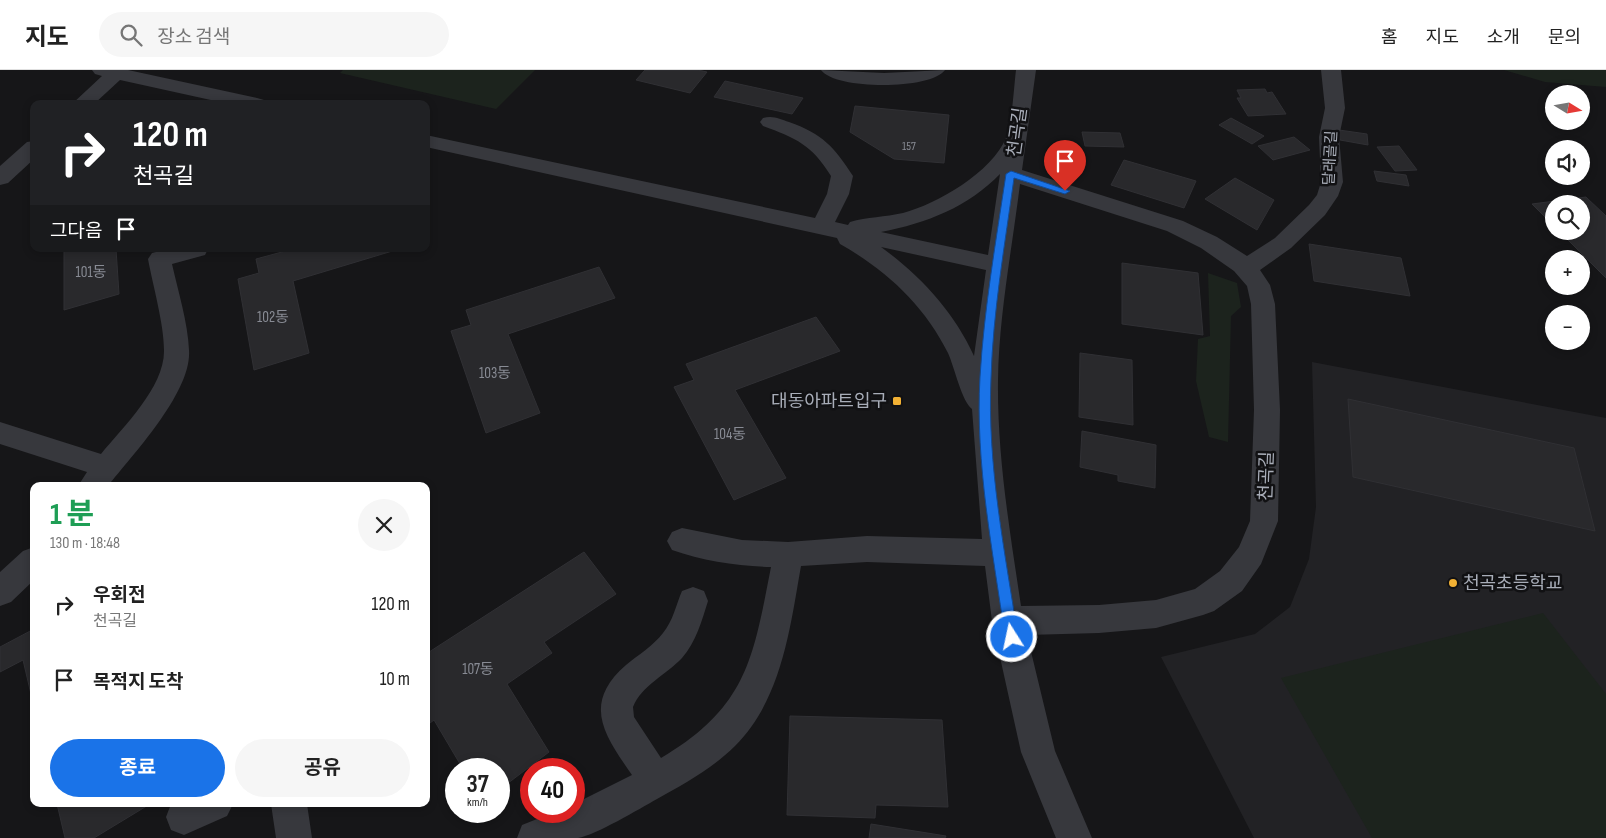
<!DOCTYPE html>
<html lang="ko">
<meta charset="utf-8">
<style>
body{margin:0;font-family:"Sofia Sans Condensed","Noto Sans KR",sans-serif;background:#f6f6f6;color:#222;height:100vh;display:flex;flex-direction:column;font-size:19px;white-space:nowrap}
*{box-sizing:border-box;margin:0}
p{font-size:16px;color:#767676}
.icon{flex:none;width:28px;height:28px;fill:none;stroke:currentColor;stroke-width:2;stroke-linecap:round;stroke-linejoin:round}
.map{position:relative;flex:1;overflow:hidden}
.side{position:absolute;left:30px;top:412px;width:400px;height:325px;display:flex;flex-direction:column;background:#fff;border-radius:10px;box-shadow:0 2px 8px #0003}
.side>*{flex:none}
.guide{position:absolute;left:30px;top:30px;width:400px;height:152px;border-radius:10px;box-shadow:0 2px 8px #0003;background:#202124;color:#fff;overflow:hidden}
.needle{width:32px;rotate:101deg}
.controls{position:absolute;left:1545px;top:15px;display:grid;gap:10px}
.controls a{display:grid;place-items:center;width:45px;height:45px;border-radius:50%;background:#fff;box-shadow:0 2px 8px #0003;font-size:25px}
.speed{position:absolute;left:445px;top:688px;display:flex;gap:10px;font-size:25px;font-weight:700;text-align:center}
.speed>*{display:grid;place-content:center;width:65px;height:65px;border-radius:50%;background:#fff;box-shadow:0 2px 8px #0003;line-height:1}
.speed small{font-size:12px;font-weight:400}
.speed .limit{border:8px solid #d22;background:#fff;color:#111}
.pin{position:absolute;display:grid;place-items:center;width:42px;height:42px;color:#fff;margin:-51px -21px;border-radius:50% 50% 50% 0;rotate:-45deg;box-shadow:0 0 5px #0007}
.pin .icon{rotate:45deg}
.me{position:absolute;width:55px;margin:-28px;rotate:350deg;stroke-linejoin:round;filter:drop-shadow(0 0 4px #0008)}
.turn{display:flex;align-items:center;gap:18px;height:105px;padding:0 20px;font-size:22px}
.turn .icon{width:65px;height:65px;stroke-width:2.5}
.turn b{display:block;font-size:35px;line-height:42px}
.then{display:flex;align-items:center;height:48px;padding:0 20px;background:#0003;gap:10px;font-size:19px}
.round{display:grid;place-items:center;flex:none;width:52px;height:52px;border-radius:26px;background:#f6f6f6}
.headline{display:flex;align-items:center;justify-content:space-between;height:85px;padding:0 20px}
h1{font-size:30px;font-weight:700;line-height:38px;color:#1e9e55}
.cta{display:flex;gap:10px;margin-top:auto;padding:10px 20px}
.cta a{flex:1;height:58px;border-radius:30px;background:#1a73e8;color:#fff;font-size:20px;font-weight:700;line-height:58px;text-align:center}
.cta a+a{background:#f6f6f6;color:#222}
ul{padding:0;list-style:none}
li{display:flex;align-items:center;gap:15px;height:75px;padding:0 20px}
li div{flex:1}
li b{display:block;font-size:19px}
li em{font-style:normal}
header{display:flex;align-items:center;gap:30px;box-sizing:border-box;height:70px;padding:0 25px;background:#fff;border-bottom:1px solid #e0e0e0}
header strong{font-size:24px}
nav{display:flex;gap:28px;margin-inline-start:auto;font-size:18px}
.search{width:350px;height:45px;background:#f6f6f6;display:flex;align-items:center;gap:12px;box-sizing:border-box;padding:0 18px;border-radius:28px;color:#767676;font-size:19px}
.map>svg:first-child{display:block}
</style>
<header>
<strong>지도</strong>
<div class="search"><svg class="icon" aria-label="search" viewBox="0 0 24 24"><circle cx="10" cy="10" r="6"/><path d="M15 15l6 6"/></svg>장소 검색</div>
<nav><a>홈</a><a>지도</a><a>소개</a><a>문의</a></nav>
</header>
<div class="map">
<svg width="1606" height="768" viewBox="0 0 1606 768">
<rect width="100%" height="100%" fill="#161618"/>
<path fill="#222225" d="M1312 292 1606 348V768H1254L1161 587 1255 564 1290 537 1309 489 1316 437Z"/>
<path fill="#1c231d" d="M343 0H535L496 39 340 3Z
M1504 0H1606V17L1545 12Z
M1208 203 1237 213 1241 237 1231 246 1228 372 1209 367 1196 311 1198 269 1210 266Z
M1543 543 1606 624V768H1372L1281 608Z"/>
<path fill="#29292c" stroke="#303034" d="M645 0H698L707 2 690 23 636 10Z
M725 11 803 28 792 44 714 27Z
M1265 19 1267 23 1272 22 1286 44 1248 46 1237 28H1241L1237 20Z
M855 36 949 45 944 93 894 89 850 62Z
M1231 48 1264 66 1252 74 1219 55Z
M1339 60 1367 64 1368 75 1340 70Z
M1082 62 1120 63 1124 77 1085 76Z
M1294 67 1310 80 1273 90 1258 76Z
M1399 76 1417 100 1395 101 1377 77Z
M1124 90 1196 111 1184 138 1111 115Z
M1374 101 1406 105 1409 116 1377 111Z
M1235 108 1274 130 1257 160 1205 129Z
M1586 127 1606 146V208L1559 161H1581V134H1554V156L1532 134Z
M1309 174 1401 188 1410 226 1314 211Z
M64 179H116L119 224 64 240Z
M293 179H399L293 211 309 283 254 300 238 209 259 203 256 189Z
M1122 193 1198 203 1203 265 1122 254Z
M599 197 615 228 508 264 540 343 486 363 451 261 471 255 466 240Z
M816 247 840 281 735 320 786 408 734 430 674 317 694 310 686 294Z
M1080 283 1132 290 1133 355 1079 347Z
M1348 329 1574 378 1595 461 1353 407Z
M1082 361 1156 375 1155 418 1118 411V405L1080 397Z
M584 482 616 524 544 572 552 583 507 614 549 682 499 720V699H463L434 650 426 656V584Z
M34 559V637L23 590 0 602V577Z
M790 646 942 650 948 737 876 735 875 748 787 745Z
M57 734H150L94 768H65Z
M871 754 946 766 945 768H869Z"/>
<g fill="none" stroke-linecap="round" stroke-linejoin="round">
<path fill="#37383d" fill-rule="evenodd" d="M92 0H128L257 28 264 30 267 34H229L120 10 94 34H72L102 6 95 4Z
M821 0 884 3 945 0C931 20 835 20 821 0Z
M1016 0H1036L1022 100 1183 151 1217 167 1247 186 1275 168 1309 135 1317 125 1321 112 1319 67 1325 38 1321 0H1341L1345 38 1339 67 1343 112 1338 126 1325 145 1291 178 1260 200 1270 215 1275 234 1280 340 1278 451 1261 494 1242 521 1214 541 1203 545 1156 558 1099 563 1027 565 1055 681 1092 768H1056L1021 682 992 551 985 496 867 492 801 496C790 558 782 629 735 676 713 698 684 714 657 729 639 739 596 765 578 768 559 768 536 768 517 768L522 755 557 741H574V734L632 705C605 666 581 634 626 595 638 585 653 576 663 563 673 551 676 535 682 521L693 517 704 521 708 531C702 550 696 572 682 588 667 604 641 616 633 637L634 647 661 688C747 637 753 589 771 497 738 496 703 491 672 480L667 471 672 462 682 458 742 470 788 472 867 466 982 469 972 339C962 332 954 296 948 283 924 235 886 200 840 174L837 168 426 77V65L815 148 827 124 831 106C812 75 796 68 763 56L760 52 763 48C773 45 780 49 789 52 823 64 834 77 853 106L849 124 835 152 848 155 850 152C867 147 885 147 903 143 937 134 992 102 1006 68 1012 55 1014 16 1016 0ZM1000 104 988 185 881 162C927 153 968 137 1000 104ZM1020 114 1167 161 1201 178 1234 201 1247 216 1251 234 1254 340 1250 451 1239 477 1220 501 1195 519 1156 530 1099 535 1021 536C1010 462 997 386 998 310 999 245 1012 179 1020 114ZM881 177 986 200 974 286C954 242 921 206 881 177Z
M34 71V89L8 113 0 115V96L27 72Z
M168 179H208L205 185 172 194C178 221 188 253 189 280 192 322 133 384 108 416H78L87 402 0 374V352L101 384C123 357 165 317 164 280 164 254 153 216 148 189L152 183Z
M34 477V510L11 532 0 536V502L23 481Z
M171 734H233L227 746 184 765 171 760 166 747Z
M271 734H307L312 768H276Z"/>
</g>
<path fill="#1a73e8" stroke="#114b97" d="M1011 101 1070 121 1065 124 1014 108C1005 174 993 241 991 308 987 395 1005 482 1018 567L1016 571 1012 573 1007 571 1005 567C993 481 975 394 980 307 984 239 996 171 1006 104Z"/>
<g fill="#f2b134" stroke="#111113" stroke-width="2">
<rect x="892" y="326" width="10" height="10" rx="2.5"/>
<circle cx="1453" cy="513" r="5"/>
</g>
<g text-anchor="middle" stroke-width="5" stroke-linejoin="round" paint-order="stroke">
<g font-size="12" fill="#888b94">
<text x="909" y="80">157</text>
</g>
<g font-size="15" fill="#a8adb8" stroke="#111113">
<text transform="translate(1330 88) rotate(-87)" y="5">달래골길</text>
</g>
<g font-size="15" fill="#888b94">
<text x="91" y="207">101동</text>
<text x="273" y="252">102동</text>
<text x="495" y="308">103동</text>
<text x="730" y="369">104동</text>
<text x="478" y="604">107동</text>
</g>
<g font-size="18" fill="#a8adb8" stroke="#111113">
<text transform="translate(1017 62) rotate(-82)" y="6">천곡길</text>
<text transform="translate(1266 406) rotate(-88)" y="6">천곡길</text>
</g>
<g font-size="18" fill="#a8adb8" stroke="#111113" text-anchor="end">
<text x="887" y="337">대동아파트입구</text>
<text x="1463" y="519" text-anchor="start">천곡초등학교</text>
</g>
</g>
</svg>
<div class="controls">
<a><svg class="needle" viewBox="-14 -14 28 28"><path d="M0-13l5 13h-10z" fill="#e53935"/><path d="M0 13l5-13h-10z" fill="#767676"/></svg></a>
<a><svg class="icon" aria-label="sound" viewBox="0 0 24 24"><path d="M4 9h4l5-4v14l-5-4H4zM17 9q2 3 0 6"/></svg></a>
<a><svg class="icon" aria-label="search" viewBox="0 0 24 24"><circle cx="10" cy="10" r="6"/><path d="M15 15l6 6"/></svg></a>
<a>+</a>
<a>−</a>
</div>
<div class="speed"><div>37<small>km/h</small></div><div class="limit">40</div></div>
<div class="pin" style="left:1065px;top:121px;background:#d93025"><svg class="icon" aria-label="arrive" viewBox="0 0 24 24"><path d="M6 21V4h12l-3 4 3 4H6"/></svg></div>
<svg class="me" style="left:1012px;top:567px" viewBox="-20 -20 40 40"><circle r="17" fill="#1a73e8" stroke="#fff" stroke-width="3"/><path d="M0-11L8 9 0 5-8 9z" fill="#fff"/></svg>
<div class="guide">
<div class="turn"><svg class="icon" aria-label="right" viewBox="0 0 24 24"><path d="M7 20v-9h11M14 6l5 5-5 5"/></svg><div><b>120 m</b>천곡길</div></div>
<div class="then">그다음<svg class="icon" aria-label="arrive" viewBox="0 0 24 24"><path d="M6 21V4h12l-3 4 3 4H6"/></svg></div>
</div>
<section class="side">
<div class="headline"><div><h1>1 분</h1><p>130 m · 18:48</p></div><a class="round"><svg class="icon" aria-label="close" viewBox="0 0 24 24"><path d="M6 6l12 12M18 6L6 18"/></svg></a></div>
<ul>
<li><svg class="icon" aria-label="right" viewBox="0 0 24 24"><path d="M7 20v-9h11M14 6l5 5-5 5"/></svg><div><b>우회전</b><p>천곡길</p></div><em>120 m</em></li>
<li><svg class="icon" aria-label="arrive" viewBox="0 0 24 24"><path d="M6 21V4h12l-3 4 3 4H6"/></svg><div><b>목적지 도착</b></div><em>10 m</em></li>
</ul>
<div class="cta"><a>종료</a><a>공유</a></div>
</section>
</div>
